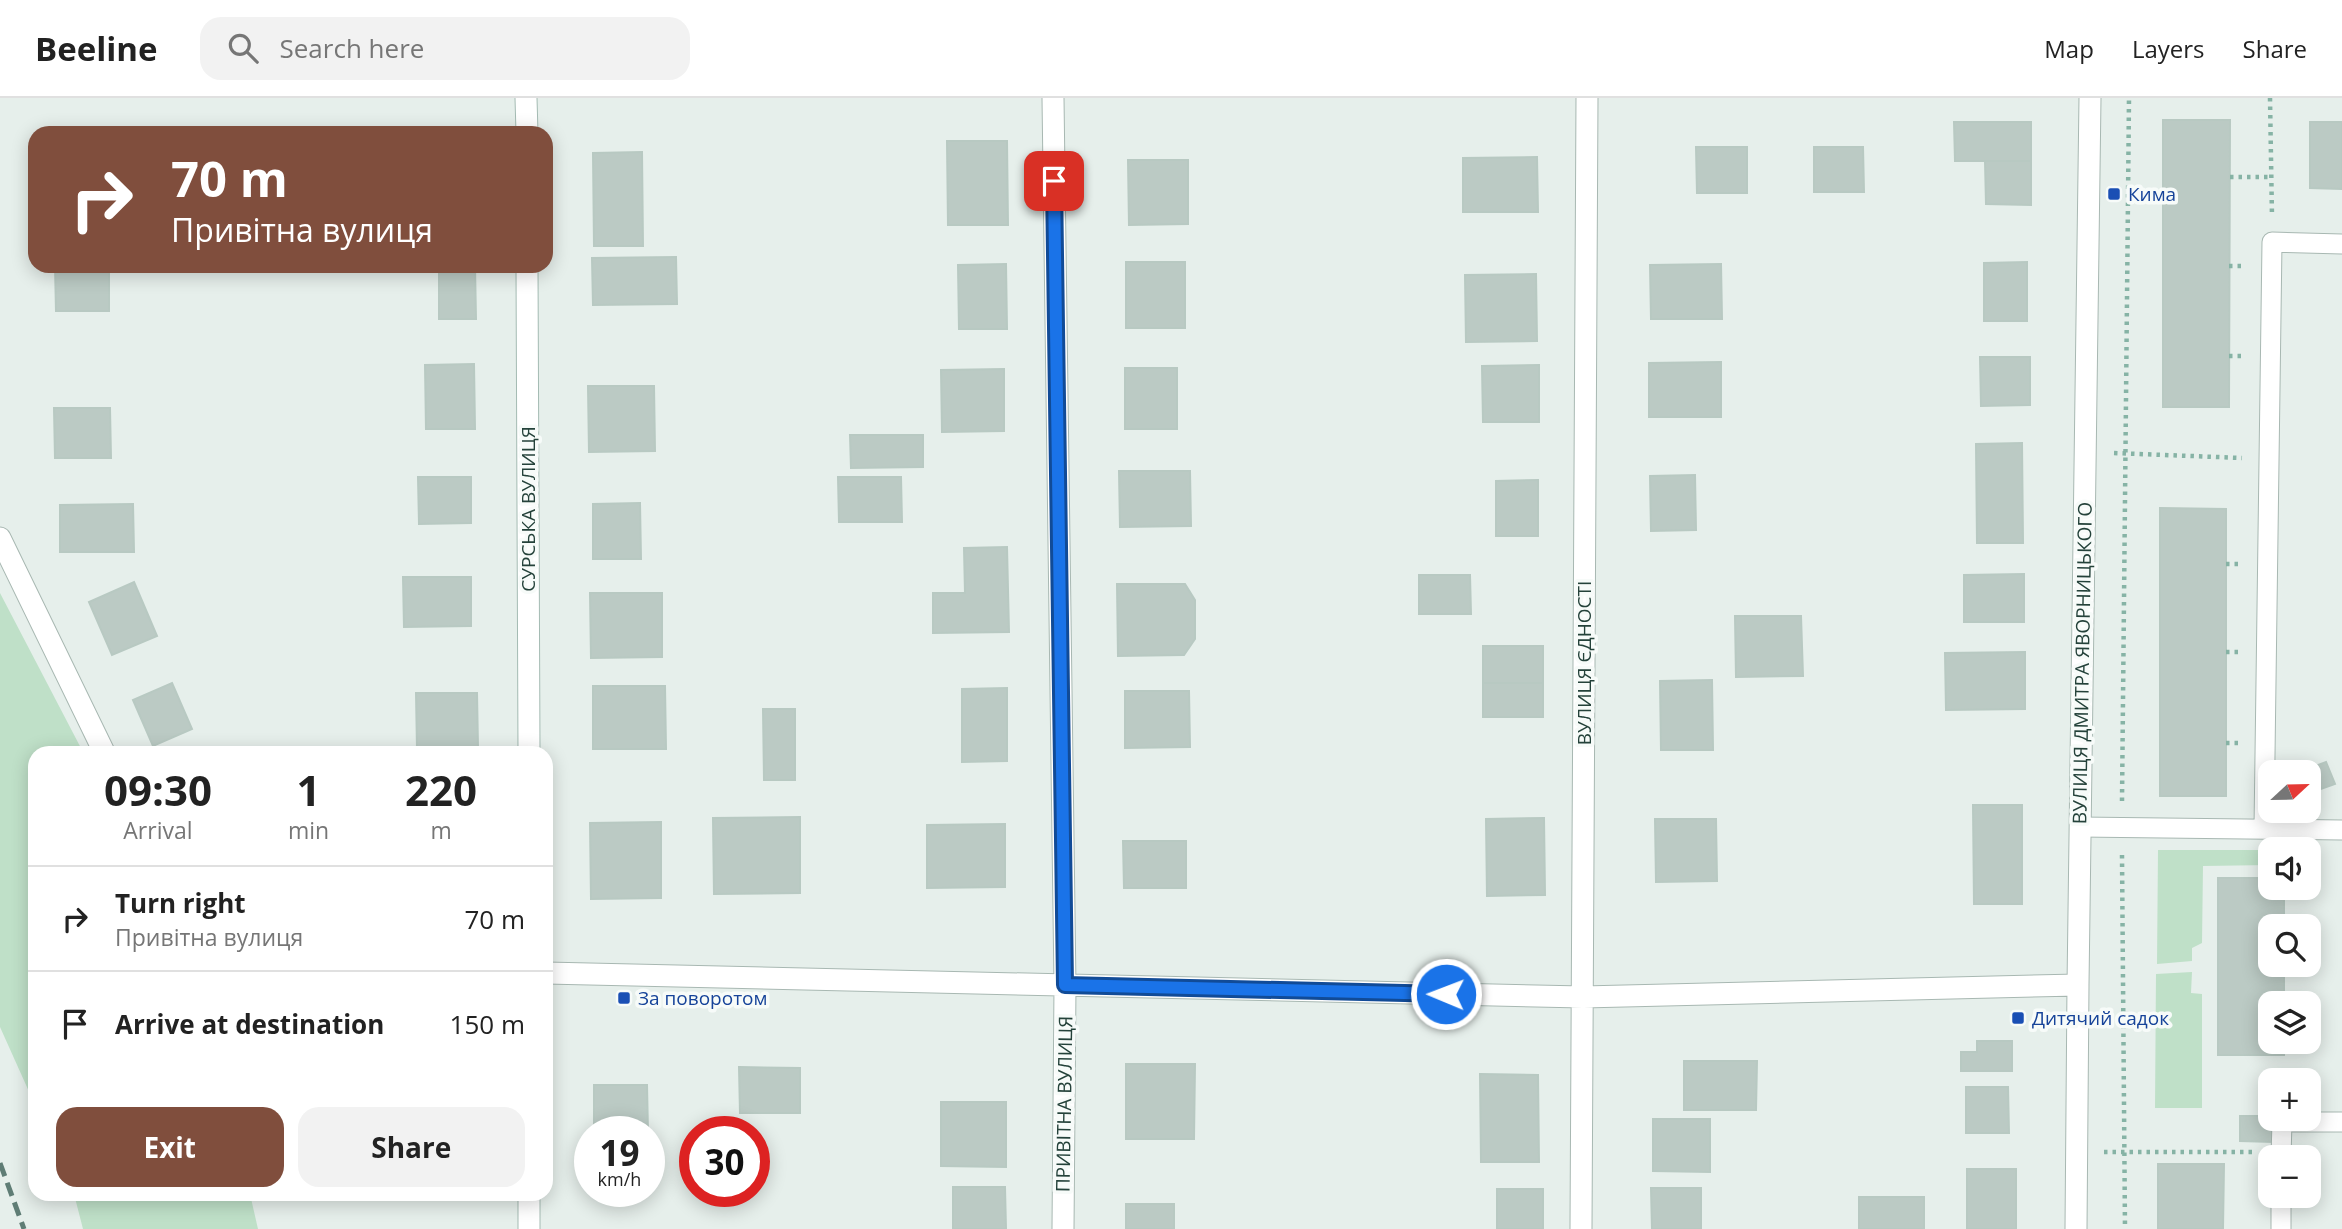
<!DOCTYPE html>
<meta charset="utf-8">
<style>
body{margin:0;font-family:"Open Sans",sans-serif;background:#f2f2f2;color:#222;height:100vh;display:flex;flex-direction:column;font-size:26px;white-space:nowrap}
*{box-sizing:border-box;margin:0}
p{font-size:23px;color:#767676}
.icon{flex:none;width:38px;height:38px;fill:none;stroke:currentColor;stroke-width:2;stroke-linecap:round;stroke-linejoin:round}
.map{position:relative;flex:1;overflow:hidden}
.side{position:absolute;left:28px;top:648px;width:525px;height:455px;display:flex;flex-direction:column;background:#fff;border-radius:21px;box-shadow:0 4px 18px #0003}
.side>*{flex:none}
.guide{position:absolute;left:28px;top:28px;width:525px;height:147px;border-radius:21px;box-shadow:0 4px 18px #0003;background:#804e3d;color:#fff;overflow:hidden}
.needle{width:46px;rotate:68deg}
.buttons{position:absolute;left:2258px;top:662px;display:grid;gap:14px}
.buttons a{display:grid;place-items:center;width:63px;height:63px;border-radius:14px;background:#fff;box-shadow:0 4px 18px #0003;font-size:35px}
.speed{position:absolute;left:574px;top:1018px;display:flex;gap:14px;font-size:35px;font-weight:700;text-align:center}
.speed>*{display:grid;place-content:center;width:91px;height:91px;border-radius:50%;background:#fff;box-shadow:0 4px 18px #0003;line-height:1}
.speed small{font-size:18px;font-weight:400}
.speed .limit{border:10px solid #d22;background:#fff;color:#111}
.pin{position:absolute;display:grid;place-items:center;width:60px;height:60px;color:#fff;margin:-30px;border-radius:14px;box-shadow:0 4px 10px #0006}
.me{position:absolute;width:77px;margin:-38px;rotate:271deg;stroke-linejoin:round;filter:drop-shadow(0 0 5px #0008)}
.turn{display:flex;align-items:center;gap:24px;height:147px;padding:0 28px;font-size:32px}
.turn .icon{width:91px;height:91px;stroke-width:2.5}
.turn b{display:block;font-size:49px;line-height:60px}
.eta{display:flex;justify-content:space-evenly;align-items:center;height:119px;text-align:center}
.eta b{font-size:42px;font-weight:700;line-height:49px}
.cta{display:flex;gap:14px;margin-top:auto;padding:14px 28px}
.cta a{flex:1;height:80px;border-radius:21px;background:#804e3d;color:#fff;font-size:28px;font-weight:700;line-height:80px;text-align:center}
.cta a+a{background:#f2f2f2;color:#222}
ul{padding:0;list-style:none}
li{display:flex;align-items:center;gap:21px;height:105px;padding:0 28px;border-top:2px solid #e0e0e0}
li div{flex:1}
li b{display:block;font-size:26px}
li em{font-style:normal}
header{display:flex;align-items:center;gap:42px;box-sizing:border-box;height:98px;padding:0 35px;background:#fff;border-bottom:2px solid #e0e0e0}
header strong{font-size:33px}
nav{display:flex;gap:38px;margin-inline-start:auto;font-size:24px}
.search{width:490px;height:63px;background:#f2f2f2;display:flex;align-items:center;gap:18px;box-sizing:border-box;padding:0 24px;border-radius:21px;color:#767676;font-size:26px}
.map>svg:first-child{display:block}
</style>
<header>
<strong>Beeline</strong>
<div class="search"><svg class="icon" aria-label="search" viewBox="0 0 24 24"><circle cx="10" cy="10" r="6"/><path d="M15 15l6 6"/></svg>Search here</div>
<nav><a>Map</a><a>Layers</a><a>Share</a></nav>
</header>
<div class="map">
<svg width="2342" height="1131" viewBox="0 0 2342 1131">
<rect width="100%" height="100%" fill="#e6efeb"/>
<path fill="#bfe0c8" d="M0 495 83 654H35V1007L0 929Z
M2158 752H2270V767L2203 768 2202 845 2192 850V863L2157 866Z
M2192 874 2191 895 2202 896V1010H2155L2156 876Z
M74 1096H250L258 1131H83Z"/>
<path fill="#bbcac4" stroke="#b8c9c2" stroke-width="2" d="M2163 22H2230L2229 309H2163Z
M1954 24H2031V63H1955Z
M2310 24H2342V91L2310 90Z
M947 43H1007L1008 127H948Z
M1696 49H1747V95H1697Z
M1814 49H1863L1864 94H1814Z
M642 54 643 148H594L593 55Z
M1537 59 1538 114H1463V60Z
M1128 62H1188V126L1129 127Z
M1985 63H2031V107L1986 106Z
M676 159 677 206 593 207 592 160Z
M1126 164H1185V230H1126Z
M2027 164V223H1984V165Z
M1006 166 1007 231H959L958 167Z
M1721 166 1722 221H1651L1650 167Z
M55 168H109V213H56Z
M439 168H475L476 221H439Z
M1536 176 1537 243 1466 244 1465 177Z
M1980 259H2030V307L1981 308Z
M1721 264V319H1649V265Z
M474 266 475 331H426L425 267Z
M1539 267V324H1483L1482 268Z
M1125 270H1177V331H1125Z
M1004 271V333L942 334 941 272Z
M588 288H654L655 353 589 354Z
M54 310H110L111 360H55Z
M850 337H923V369L851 370Z
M2022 345 2023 445H1977L1976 346Z
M1119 373H1190L1191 428 1120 429Z
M1695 377 1696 432 1651 433 1650 378Z
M418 379H471V425L419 426Z
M838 379H901L902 424H839Z
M1538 382V438H1496V383Z
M640 405 641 461H593V406Z
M133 406 134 454H60V407Z
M2160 410 2226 411V698H2160Z
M1007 449 1009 534 933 535V495H965L964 450Z
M2024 476V524H1964V477Z
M1419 477H1470L1471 516H1419Z
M403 479H471V528L404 529Z
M134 484 157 538 112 557 89 504Z
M1117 486H1185L1195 502V541L1184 557 1118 558Z
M590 495H662V559L591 560Z
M1735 518H1801L1803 578 1736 579Z
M1483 548H1543V585H1483Z
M2025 554V611L1946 612 1945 555Z
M1712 582 1713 652H1661L1660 583Z
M172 585 192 631 153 648 133 602Z
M1483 585H1543V619H1483Z
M593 588H665L666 651H593Z
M1007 590V663L962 664V591Z
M1125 593H1189L1190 649 1125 650Z
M416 595H477L478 650 417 651Z
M763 611H795V682H764Z
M2326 664 2335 686 2318 692 2310 670Z
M1973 707H2022V806H1974Z
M800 719V795L714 796 713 720Z
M1544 720 1545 797 1487 798 1486 721Z
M1655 721H1716L1717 783 1656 784Z
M661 724V800L591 801 590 725Z
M1005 726V789L927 790V727Z
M1123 743H1186V790H1124Z
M2218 780H2270V789H2284V828H2270V866H2284V905H2270V943H2284V957H2218Z
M1977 943H2012V973H1961V954H1977Z
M1684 963H1757L1756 1012H1684Z
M1126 966H1195L1194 1041H1126Z
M739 969 800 970V1015H740Z
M1480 976 1538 977 1539 1064H1481Z
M594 987H647L648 1034H594Z
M1966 989H2008L2009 1035H1966Z
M941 1004H1006V1069L941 1068Z
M2240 1018H2270V1020H2274V1044L2240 1043Z
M1653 1021H1710V1074L1653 1073Z
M2158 1066H2224L2223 1131H2158Z
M1967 1071H2016V1131H1967Z
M953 1089H1005L1006 1131H953Z
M1651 1090H1701V1131H1652Z
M1497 1091H1543V1131H1497Z
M1859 1099H1924V1131H1859Z
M1126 1106H1174V1131H1126Z"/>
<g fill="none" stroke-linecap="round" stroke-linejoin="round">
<defs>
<path id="lane" d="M2080 729 2342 732
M2264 731 2272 144 2342 146
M2281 1059 2282 1024H2342
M2281 1131V1097"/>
<path id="street" d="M1053 0 1065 888 1063 1131
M0 440 104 654
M546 875 1583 899 2078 887
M1581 1131 1587 0
M2076 1131 2078 887 2090 0"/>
<path id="secondary" d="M526 0 527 35
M527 168 529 654
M529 1131V1096"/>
</defs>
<use href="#lane" stroke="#a8b8b2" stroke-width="21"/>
<use href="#street" stroke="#a8b8b2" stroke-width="23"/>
<use href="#secondary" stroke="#a4bbb3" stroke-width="23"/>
<path stroke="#86b3a5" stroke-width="4.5" stroke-dasharray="3.5 5" stroke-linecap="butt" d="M2270 0 2272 119
M2230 79H2271
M2229 168H2246
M2229 258H2242
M2114 355 2242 360
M2226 466H2240
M2226 554H2239
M2226 645H2239
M2122 703 2129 0
M2122 757 2125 1131
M2104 1054H2256"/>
<use href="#lane" stroke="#fff" stroke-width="19"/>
<use href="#street" stroke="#fff" stroke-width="21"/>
<use href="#secondary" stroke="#fff" stroke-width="21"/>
<path stroke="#5f7d75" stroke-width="5" stroke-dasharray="14 7" stroke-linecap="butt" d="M0 1065 24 1131"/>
</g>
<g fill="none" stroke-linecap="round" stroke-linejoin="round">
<defs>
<path id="route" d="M1054 83 1065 887 1446 896"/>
</defs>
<use href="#route" stroke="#114b97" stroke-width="18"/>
<use href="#route" stroke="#1a73e8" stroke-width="12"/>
</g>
<g fill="#1a4fb4" stroke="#f7fbf9" stroke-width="2.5">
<rect x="2107" y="89" width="14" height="14" rx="3.5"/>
<rect x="617" y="893" width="14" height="14" rx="3.5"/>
<rect x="2011" y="913" width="14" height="14" rx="3.5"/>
</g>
<g text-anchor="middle" stroke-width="7" stroke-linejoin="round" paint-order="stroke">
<g font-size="19" fill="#164399" stroke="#f7fbf9" text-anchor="start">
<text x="2128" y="103">Кима</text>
<text x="638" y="907">За поворотом</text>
<text x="2032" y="927">Дитячий садок</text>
</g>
<g font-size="19" fill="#24423a" stroke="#f7fbf9">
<text transform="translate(528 411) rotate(-90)" y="7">СУРСЬКА ВУЛИЦЯ</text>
<text transform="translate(1584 565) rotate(-90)" y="7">ВУЛИЦЯ ЄДНОСТІ</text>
<text transform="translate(2082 565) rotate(-89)" y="7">ВУЛИЦЯ ДМИТРА ЯВОРНИЦЬКОГО</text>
<text transform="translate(1064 1006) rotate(-89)" y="7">ПРИВІТНА ВУЛИЦЯ</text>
</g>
</g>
</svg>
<div class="buttons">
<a><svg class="needle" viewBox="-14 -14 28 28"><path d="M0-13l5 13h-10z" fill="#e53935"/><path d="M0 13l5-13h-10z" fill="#767676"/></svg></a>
<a><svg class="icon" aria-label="sound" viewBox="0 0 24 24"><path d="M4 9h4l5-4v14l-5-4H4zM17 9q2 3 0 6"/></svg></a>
<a><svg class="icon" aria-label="search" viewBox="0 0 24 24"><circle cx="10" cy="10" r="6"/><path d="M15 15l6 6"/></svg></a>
<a><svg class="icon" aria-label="layers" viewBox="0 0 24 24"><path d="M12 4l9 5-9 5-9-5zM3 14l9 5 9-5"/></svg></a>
<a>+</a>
<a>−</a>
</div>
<div class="speed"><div>19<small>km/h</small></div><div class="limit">30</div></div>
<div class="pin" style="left:1054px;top:83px;background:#d93025"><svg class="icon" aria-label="arrive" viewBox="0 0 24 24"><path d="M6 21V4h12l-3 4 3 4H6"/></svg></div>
<svg class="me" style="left:1446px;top:896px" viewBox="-20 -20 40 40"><circle r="17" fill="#1a73e8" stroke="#fff" stroke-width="3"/><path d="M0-11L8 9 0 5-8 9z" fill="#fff"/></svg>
<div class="guide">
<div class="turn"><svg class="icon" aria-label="right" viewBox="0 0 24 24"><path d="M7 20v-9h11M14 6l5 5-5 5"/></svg><div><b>70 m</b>Привітна вулиця</div></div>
</div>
<section class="side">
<div class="eta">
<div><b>09:30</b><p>Arrival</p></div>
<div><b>1</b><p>min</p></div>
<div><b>220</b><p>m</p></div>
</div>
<ul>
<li><svg class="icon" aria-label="right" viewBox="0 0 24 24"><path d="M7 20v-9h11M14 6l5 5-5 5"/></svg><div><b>Turn right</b><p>Привітна вулиця</p></div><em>70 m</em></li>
<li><svg class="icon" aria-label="arrive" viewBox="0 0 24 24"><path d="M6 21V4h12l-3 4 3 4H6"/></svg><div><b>Arrive at destination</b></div><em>150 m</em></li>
</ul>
<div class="cta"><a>Exit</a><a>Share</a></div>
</section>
</div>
